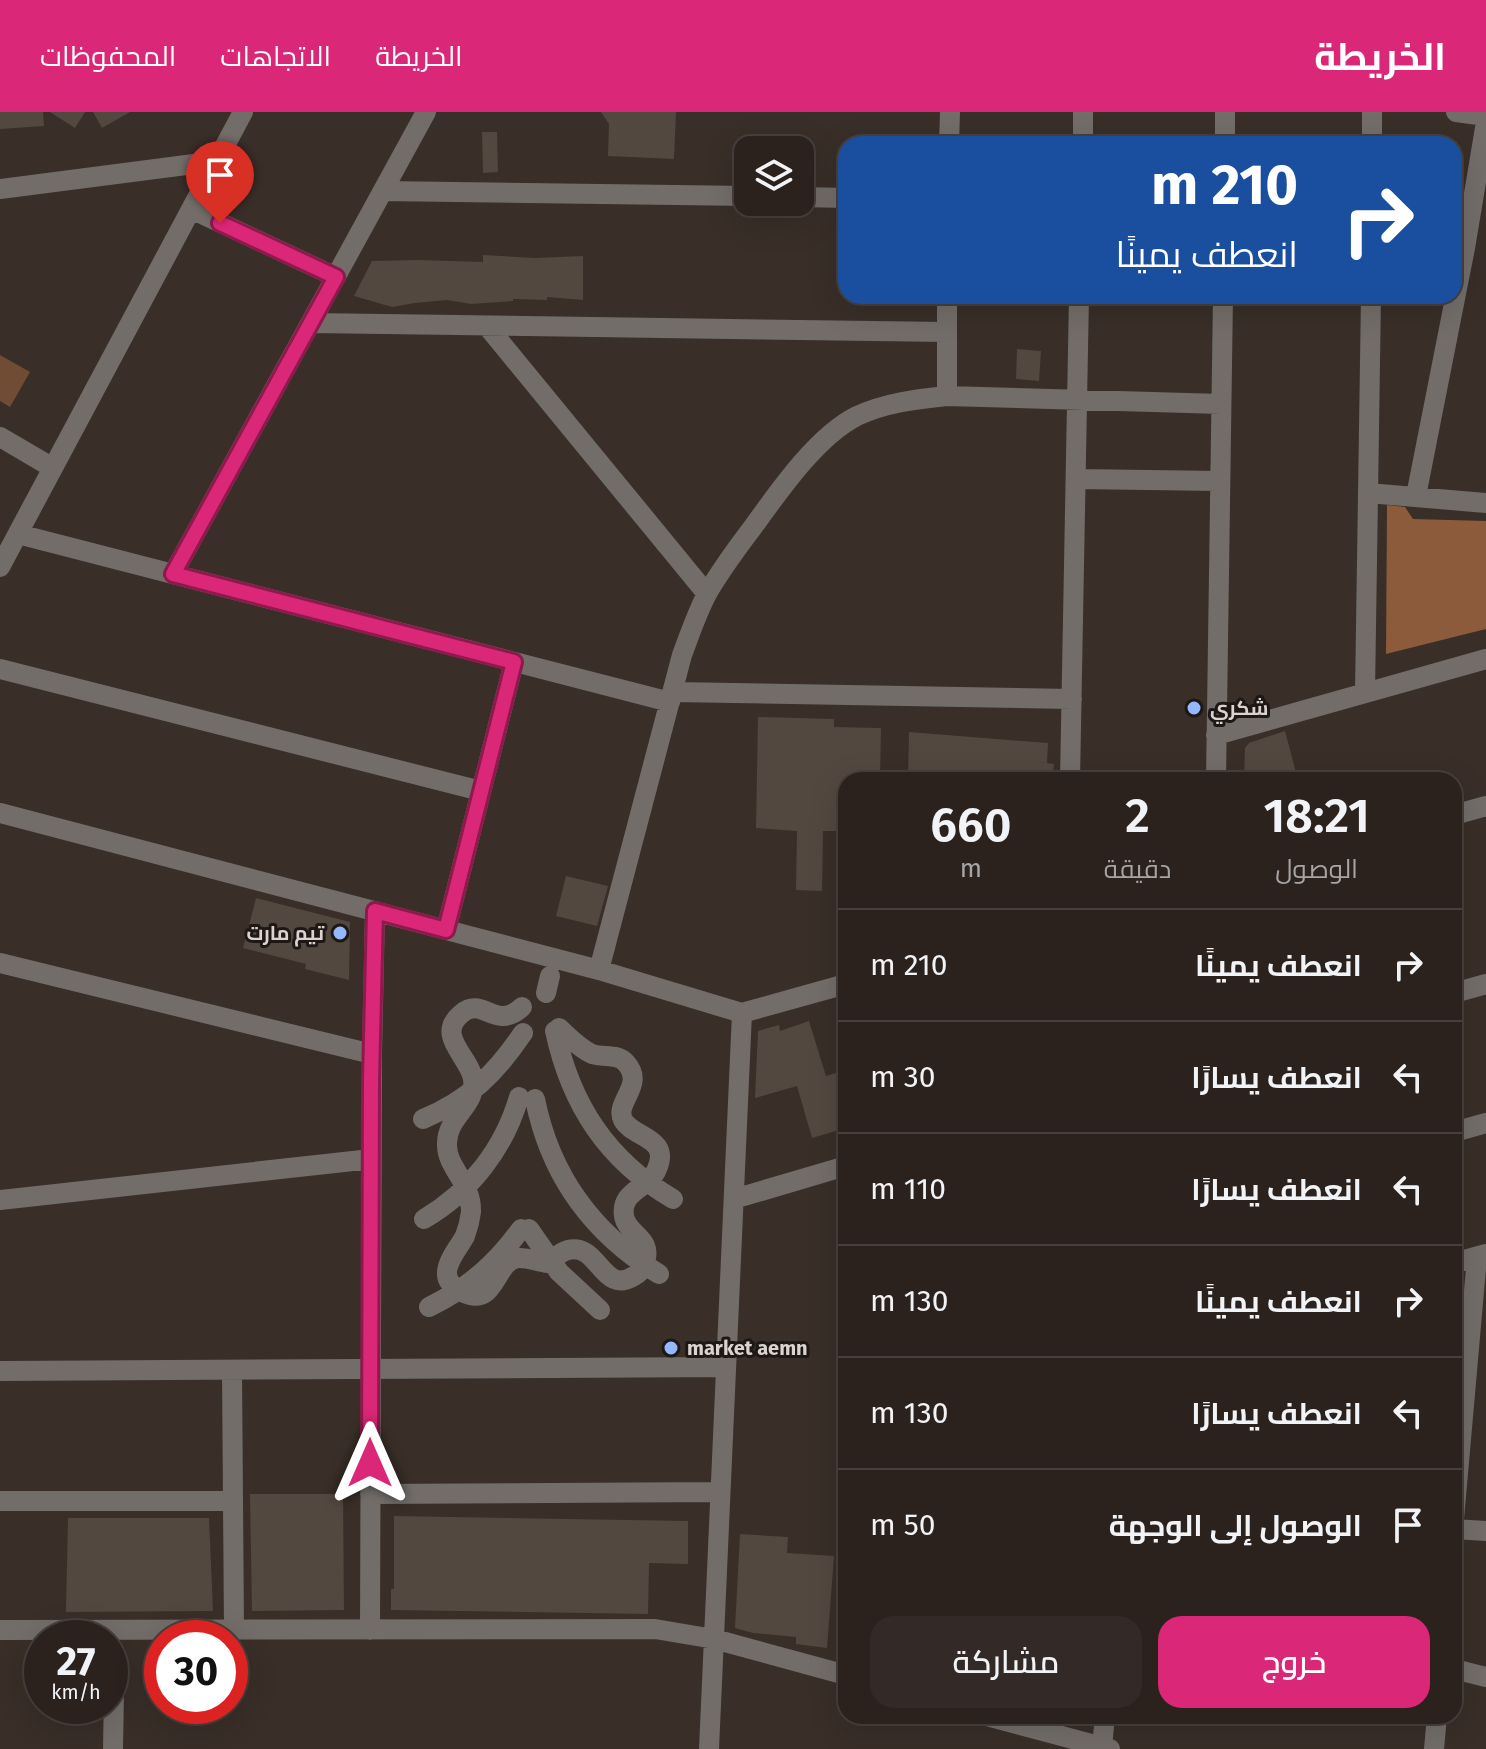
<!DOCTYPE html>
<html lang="ar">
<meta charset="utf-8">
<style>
body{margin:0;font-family:"Fira Sans",Cairo,sans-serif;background:#332a27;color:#f1f3f6;direction:rtl;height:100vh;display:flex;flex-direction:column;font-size:30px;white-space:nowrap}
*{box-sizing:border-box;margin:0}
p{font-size:26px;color:#a6a4a4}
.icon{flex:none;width:44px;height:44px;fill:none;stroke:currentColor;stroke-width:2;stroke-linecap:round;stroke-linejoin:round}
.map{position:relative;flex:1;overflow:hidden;direction:ltr}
.side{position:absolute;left:838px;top:660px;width:624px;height:952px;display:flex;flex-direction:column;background:#2b221e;border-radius:24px;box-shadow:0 8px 32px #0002,0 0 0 2px #473f3c;direction:rtl}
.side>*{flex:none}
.banner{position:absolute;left:838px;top:24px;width:624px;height:168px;border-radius:24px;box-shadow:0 8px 32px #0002,0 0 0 2px #473f3c;direction:rtl;background:#1a4fa0;color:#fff;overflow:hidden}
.buttons{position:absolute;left:734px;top:24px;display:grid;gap:16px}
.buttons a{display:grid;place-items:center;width:80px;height:80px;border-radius:16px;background:#2b221e;box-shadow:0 8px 32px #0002,0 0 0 2px #473f3c;font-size:40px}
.speed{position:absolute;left:24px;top:1508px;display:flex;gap:16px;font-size:40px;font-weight:700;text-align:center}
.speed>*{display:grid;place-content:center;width:104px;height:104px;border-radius:50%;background:#2b221e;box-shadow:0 8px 32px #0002,0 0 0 2px #473f3c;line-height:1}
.speed small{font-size:20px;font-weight:400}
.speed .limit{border:12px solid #d22;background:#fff;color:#111}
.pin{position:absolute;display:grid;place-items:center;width:68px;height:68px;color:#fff;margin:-82px -34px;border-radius:50% 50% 50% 0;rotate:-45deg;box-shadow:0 0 8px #0007}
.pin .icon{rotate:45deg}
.me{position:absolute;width:88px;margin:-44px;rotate:0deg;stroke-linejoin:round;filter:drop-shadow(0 0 6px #0008)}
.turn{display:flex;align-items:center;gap:28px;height:168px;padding:0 32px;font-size:36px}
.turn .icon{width:104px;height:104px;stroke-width:2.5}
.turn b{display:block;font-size:56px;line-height:68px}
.eta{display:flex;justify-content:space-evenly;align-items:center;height:136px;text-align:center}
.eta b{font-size:48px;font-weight:600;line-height:56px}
.primary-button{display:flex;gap:16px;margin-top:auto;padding:16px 32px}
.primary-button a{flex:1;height:92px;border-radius:24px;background:#db2777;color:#fff;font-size:32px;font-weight:600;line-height:92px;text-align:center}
.primary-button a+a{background:#332a27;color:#f1f3f6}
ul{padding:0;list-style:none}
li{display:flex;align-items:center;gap:24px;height:112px;padding:0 32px;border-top:2px solid #473f3c}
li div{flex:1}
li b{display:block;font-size:30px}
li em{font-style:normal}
header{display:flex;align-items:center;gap:48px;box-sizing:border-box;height:112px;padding:0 40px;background:#db2777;color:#fff}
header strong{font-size:38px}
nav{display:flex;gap:44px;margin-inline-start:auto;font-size:28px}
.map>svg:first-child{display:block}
</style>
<header>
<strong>الخريطة</strong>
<nav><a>الخريطة</a><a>الاتجاهات</a><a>المحفوظات</a></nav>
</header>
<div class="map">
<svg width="1486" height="1637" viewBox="0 0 1486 1637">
<rect width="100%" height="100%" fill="#392e28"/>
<path fill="#714c35" d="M0 243 30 260 10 295 0 289Z"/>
<path fill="#8b5b3b" d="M1387 393 1405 395 1413 407 1486 409V517L1386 542Z"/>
<path fill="#534840" d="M0 0H43L44 14 0 17Z
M50 0H85L75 16Z
M93 0H130L102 16Z
M601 0H676L674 47 608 44 609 12Z
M482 20H497L498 60 483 61Z
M483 143 534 146 583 144V188L547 185V188L513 187V189L471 192 447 188 415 191 392 195 354 184 372 149 417 148 483 150Z
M1017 237 1041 239 1039 269 1016 267Z
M758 605 834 607V615L881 616 880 668H846V719H823L822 779 796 778 797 719 756 716Z
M1285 619 1298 668H1244L1245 636 1249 631Z
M909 620 1048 631 1047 651 1054 652 1052 668H908Z
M566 764 608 774 597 814 556 804Z
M256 786 350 810 349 868 305 857 306 852 243 836Z
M809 909 826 964 846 958V1016L812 1026 797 974 755 986 758 919 779 913 780 919Z
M250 1382H343L344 1498 252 1499Z
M394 1404 688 1409V1452L649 1451 648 1502 391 1498V1477H394Z
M68 1406H209L213 1499 66 1500Z
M740 1422 788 1425 787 1441 834 1444 827 1536 796 1532V1525L753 1521 735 1516Z"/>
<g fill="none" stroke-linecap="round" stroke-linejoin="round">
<path stroke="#726d69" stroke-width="20" d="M1456 0 1486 4
M949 32 950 0
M1083 32V0
M1225 32V0
M1372 32V0
M0 77 217 49
M383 79 748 84
M800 85 846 86
M191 97 336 165
M311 211 947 220
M487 214 707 482
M947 284V184
M0 325 53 356
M1076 367 1220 369
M1368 381 1486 391
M1416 384 1465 136 1486 10
M18 422 670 590
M0 455 243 0
M173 462 426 0
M0 557 481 679
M673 580 1072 587
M1365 581 1371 184
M1216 623 1486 547
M1070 668 1079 184
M1216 668 1223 184
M0 701 599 858 742 901 846 872
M1454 703 1486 694
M446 818 514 550
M0 851 372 942
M599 858 682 543C690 522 697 500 708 480 721 458 737 436 753 415 779 379 817 324 857 304 885 291 916 287 947 284L1221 292
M546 881 550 864
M1454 881 1486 872
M522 895C495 920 483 883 461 902 435 924 470 945 473 967 477 995 446 1004 447 1033 447 1057 472 1070 471 1100 470 1108 468 1116 465 1124 456 1141 431 1165 462 1180 497 1197 493 1150 518 1146 527 1145 538 1150 548 1151 555 1146 560 1140 568 1138 599 1130 602 1184 634 1164 640 1161 643 1157 645 1150 653 1125 627 1123 624 1104 620 1078 649 1077 657 1057 671 1025 633 1026 623 1008 614 990 646 973 626 951 617 941 604 946 592 942 579 936 569 925 559 916
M555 919C571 993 607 1048 673 1087
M535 987C550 1063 592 1121 659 1162
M423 1007C469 988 496 961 523 921
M1454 1020 1486 1011
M734 1087 846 1054
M0 1088 371 1047
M424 1107C470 1080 504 1037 519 985
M529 1117 559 1160 600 1198
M1454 1151 1486 1142
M429 1195C469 1175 495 1153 521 1117
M232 1258 234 1518
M0 1259 726 1255
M370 1382 720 1380
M0 1389H233
M1454 1407 1477 1145
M1454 1417 1486 1419
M0 1518 655 1517 714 1527 846 1563
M370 1518 372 942 375 799
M1454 1557 1486 1565
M987 1604 1110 1637
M1102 1635 1105 1604
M113 1637 114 1579
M709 1637 742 901
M1434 1637 1437 1604"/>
</g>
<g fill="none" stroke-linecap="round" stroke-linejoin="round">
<defs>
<path id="route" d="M220 111 336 165 173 462 514 550 446 818 375 799 371 968 370 1351"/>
</defs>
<use href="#route" stroke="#8e194d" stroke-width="20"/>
<use href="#route" stroke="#db2777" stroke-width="14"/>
</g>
<g fill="#95b7fd" stroke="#1d1815" stroke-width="3">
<circle cx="1194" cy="596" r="8"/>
<circle cx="340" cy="821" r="8"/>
<circle cx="671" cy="1236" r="8"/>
</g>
<g text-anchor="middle" stroke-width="6" stroke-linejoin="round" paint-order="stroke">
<g font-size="20" font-weight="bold" fill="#dbd3cf" stroke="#1d1815" text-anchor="start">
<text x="1210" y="603">شكري</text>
<text x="324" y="828" text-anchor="end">تیم مارت</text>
<text x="687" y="1243">market aemn</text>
</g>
</g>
</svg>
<div class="buttons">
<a><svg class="icon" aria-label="layers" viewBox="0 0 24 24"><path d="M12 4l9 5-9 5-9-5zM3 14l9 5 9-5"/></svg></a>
</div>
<div class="speed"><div>27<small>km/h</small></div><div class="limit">30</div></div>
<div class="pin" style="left:220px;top:111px;background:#d93025"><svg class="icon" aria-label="arrive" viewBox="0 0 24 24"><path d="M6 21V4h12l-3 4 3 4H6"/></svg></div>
<svg class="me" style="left:370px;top:1351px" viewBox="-20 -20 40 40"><path d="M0-17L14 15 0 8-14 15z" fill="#db2777" stroke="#fff" stroke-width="4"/></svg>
<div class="banner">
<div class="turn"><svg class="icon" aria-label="right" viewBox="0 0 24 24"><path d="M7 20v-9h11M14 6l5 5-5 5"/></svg><div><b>210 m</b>انعطف يمينًا</div></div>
</div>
<section class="side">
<div class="eta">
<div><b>18:21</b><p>الوصول</p></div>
<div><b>2</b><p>دقيقة</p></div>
<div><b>660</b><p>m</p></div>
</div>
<ul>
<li><svg class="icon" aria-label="right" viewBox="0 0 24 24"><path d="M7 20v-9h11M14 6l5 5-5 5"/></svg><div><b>انعطف يمينًا</b></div><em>210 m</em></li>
<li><svg class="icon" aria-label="left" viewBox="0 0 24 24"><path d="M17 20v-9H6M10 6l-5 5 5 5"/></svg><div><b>انعطف يسارًا</b></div><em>30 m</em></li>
<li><svg class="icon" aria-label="left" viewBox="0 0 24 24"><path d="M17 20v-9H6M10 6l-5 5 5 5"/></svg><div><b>انعطف يسارًا</b></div><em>110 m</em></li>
<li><svg class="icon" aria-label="right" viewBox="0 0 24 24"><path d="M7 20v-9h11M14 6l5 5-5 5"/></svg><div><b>انعطف يمينًا</b></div><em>130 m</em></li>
<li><svg class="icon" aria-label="left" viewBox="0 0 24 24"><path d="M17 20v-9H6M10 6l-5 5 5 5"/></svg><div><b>انعطف يسارًا</b></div><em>130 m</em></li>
<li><svg class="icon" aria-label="arrive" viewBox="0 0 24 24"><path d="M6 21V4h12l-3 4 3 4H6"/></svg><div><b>الوصول إلى الوجهة</b></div><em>50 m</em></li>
</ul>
<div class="primary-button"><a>خروج</a><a>مشاركة</a></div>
</section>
</div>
